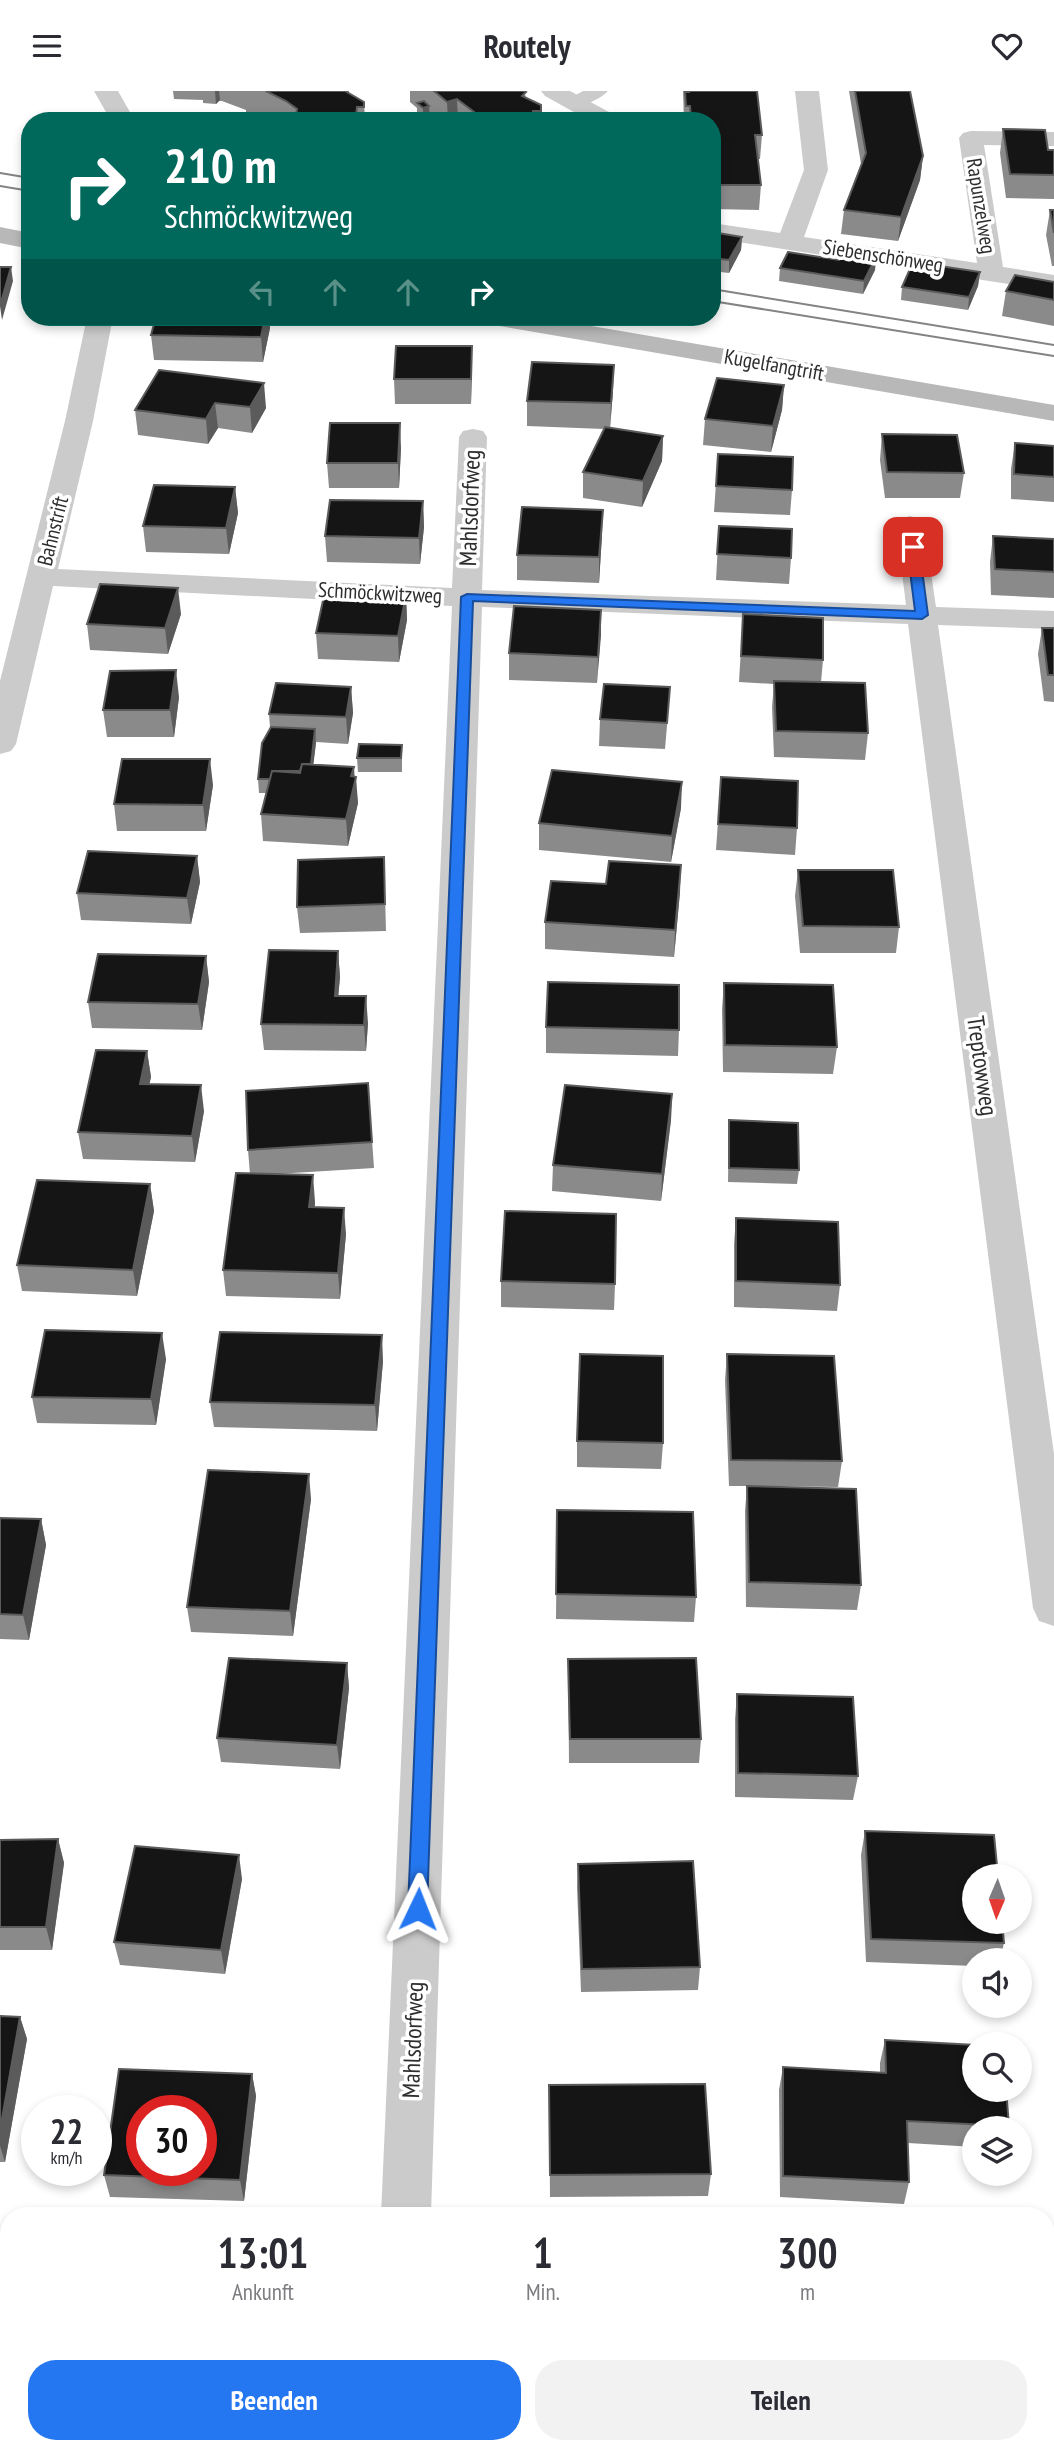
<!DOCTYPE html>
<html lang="de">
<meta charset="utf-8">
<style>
body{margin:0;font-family:"PT Sans Narrow",sans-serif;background:#f2f2f3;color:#2b2b33;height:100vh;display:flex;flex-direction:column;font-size:26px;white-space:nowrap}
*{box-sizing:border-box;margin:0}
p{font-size:23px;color:#7c7c81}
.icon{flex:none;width:38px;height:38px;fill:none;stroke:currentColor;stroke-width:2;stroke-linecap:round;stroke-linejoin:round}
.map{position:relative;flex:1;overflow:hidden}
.side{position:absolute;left:0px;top:2116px;width:1055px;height:247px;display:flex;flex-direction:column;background:#fff;border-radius:28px 28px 0 0;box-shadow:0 4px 10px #0003}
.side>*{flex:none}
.hud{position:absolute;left:21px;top:21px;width:700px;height:214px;border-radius:28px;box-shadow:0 4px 10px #0003;background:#00695c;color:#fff;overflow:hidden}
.needle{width:46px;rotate:182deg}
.fabs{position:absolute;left:962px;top:1773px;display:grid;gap:14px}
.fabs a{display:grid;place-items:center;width:70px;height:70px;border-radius:50%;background:#fff;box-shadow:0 4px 10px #0003;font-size:35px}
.speed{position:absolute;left:21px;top:2004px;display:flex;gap:14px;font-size:35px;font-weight:700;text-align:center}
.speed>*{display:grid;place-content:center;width:91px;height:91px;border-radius:50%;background:#fff;box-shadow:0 4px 10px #0003;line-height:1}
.speed small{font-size:18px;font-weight:400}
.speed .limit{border:10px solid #d22;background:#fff;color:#111}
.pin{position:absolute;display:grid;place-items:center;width:60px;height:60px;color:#fff;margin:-30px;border-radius:14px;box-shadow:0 4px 10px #0006}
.me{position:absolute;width:77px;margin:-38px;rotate:2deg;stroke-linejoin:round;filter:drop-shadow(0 0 5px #0008)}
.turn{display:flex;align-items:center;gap:24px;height:147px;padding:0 28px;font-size:32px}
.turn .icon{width:91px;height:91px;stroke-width:2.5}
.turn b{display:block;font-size:49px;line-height:60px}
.lanes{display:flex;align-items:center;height:66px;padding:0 28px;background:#0003;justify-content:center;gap:35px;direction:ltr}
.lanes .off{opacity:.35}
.eta{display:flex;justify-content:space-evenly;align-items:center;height:119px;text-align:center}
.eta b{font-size:42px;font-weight:700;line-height:49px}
.cta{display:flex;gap:14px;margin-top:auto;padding:14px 28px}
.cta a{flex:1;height:80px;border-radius:28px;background:#2477f0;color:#fff;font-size:28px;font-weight:700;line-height:80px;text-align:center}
.cta a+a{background:#f2f2f3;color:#2b2b33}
header{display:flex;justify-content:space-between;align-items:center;height:91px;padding:0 28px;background:#fff;font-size:32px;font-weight:700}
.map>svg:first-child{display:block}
</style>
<header><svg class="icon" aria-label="menu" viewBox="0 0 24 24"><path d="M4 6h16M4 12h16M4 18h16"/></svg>Routely<svg class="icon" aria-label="heart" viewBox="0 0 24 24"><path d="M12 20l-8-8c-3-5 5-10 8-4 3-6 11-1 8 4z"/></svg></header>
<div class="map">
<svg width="1054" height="2362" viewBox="0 0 1054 2362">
<rect width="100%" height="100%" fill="#fff"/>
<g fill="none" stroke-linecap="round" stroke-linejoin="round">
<path fill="#cbcbcb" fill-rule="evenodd" d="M583 0H608C600 9 580 17 568 14L565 10Z"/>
<path fill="#cbcbcb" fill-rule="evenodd" d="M94 0H118L135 30H111Z
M541 0H570L609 21 616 30H590L545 5Z
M795 0H819L828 79 804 146 977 172 959 47 963 42 971 40 1054 41V55L984 54 1003 176 1054 184V200L712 147V132L780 142 804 79Z
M87 226H113L93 330 58 478 452 497 459 346 463 340 473 338 483 340 487 346 482 499 906 514 896 434 900 428 910 425 920 428 924 434 936 516 1054 520V538L938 534 1054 1363V1535L1039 1530 1033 1517 908 533 482 516 431 2124H381L452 515 53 495 16 653 11 660 0 663V590L65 330Z
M370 2354H424V2362H370Z"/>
<path fill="#b8b8b8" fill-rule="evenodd" d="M0 136 30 142V158L0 152Z
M481 226H539L1054 314V330L494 234 485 232Z"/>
<path stroke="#838383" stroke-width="2" d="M0 82 30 87
M0 95 30 100
M712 198 1054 254
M712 210 1054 265"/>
</g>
<path fill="#8a8a8a" d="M173 0H349V2L364 11 365 30H263L246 22V19L222 10H219L216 13 203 12V9L174 8Z
M410 0H524L526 7 541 14V30H432L430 28 423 29 417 24V17L410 11Z
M683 0H757L762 44 760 68H758L761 94 759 119 712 118V30H684Z
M849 0H910L923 65 920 89 898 150 841 143 844 119 861 73Z
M1003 38 1048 59H1054V108L1006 107 1000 62Z
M1050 119H1054V175H1052L1046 144Z
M712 141 742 146 741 159 729 182 712 180Z
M876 166 875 179 863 203 779 190 780 177Z
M980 181 978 195 968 219 901 209 902 196Z
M1054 191V235L1002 225 1006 200Z
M156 226H269L270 237 263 271 154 269 151 244Z
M472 255 471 313H395L394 288Z
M159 279 266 317 252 342 218 337 208 353 138 344 135 319Z
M784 294 782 319 771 361 703 354 705 328Z
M613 299 610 337 663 345 662 370 642 416 583 407V381L604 338 527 335V310Z
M882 343 964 382 960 407H885L880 369Z
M1015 352 1054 355V411L1011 408V378Z
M401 357 399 397H329L327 372Z
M718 363 792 399 790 424 714 421Z
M235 396 238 422 229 463 146 461 143 435Z
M423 410 424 436 420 473 327 471 325 445Z
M719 435 791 467 789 493 716 489Z
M602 444 599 492 517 489V464Z
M993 445 1054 448V507L991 504 990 471Z
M406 504 407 529 399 571 318 568 316 542Z
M601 519 597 592 509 589V562Z
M181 523 168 563 90 559 87 533Z
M743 523 823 569 821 591 868 642 865 669 774 666 772 616 774 593 739 591Z
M1042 537H1054V611L1044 610 1038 563Z
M351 596 353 622 348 653 316 651 313 673 354 685 358 712 348 755 263 750 261 723 266 702H259L258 688 270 636 269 623Z
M179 606 174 646H107L103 619Z
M668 623 665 658 599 655 600 628Z
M402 654V681H358L357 667Z
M721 686 797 737 795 764 716 759Z
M213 694 206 740H117L114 713Z
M681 717 671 771 539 759V732Z
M197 765 200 791 191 833 81 829 77 802Z
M384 766 386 840 300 842 297 816Z
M798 779 899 836 896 862H800L795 805Z
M680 801 674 866 545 858V831Z
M338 860 340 886 338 905 368 932 366 960 264 959 261 933Z
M206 865 209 891 202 939 92 937 88 911Z
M724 892 837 956 833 983 723 981 722 918Z
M546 936 679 939 678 965 546 962Z
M147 960 151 986 149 993 204 1020 195 1071 83 1068 78 1041Z
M368 992 374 1077 276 1083 315 1111V1116L346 1143 340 1208 226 1205 223 1179 250 1083 248 1059Z
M672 1003 671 1029 661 1110 552 1100 553 1074Z
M729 1029 799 1079 797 1093 728 1091Z
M150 1093 154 1120 137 1205 22 1200 17 1174Z
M736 1127 840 1194 837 1220 734 1216V1153Z
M501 1190 615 1193 614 1219 501 1216Z
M727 1263 842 1370 838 1396 759 1395 861 1494 857 1519 746 1516 745 1420 747 1395H729L725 1289Z
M166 1268 156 1334 37 1332 32 1306Z
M383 1270 377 1340 214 1336 210 1311Z
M577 1350 663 1352 661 1378 577 1376Z
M311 1408 293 1545 191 1541 187 1516Z
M557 1419 696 1506 694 1531 556 1528Z
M0 1427 41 1428 46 1454 29 1549 0 1548Z
M568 1568 701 1648 699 1672H569Z
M347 1572 349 1597 340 1678 221 1671 217 1647Z
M737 1603 858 1685 853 1709 735 1706V1628Z
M865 1740 1004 1852 1000 1869H975V1875L866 1871 861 1764Z
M58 1748 64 1772 52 1859H0V1749Z
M578 1773 700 1876 698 1899 581 1901 577 1796Z
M242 1788 225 1883 120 1874 114 1851Z
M0 1925 20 1926 27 1948 5 2071H0Z
M885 1949 1009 2035 1008 2037H975V2056L908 2052 909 2091 904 2113 780 2106 779 1999 783 1976 880 1982V1972Z
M252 1983 256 2005 244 2110 110 2106 104 2084Z
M549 1994 711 2083 708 2105 550 2106Z
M62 2354H213L210 2362H78L64 2358Z
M483 2354H684L683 2362H483Z
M847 2354H1016V2362H848Z"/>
<path fill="#5b5b5b" d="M215 0H219L220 9 216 13Z
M457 8 458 30H448L447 11Z
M429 15 430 28 423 29V17Z
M923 65 920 89 898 150 901 126Z
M742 146 741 159 729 182V169Z
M876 166 875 179 863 203 864 190Z
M11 176 13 190 2 229 0 215Z
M980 181 978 195 968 219 969 206Z
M265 226H269L270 237 263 271 261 246Z
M472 255V280L471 313V288Z
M614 274 613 299 610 338 611 312Z
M264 292 266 317 252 342 250 316Z
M784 294 782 319 771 361 773 335Z
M215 312 218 337 208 353 206 328Z
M400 332 401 357 399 397 398 372Z
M663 345 662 370 642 416 643 390Z
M235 396 238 422 229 463 226 437Z
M423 410 424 436 420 473 419 447Z
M603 419 602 444 599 492V466Z
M178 497 181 523 168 563 165 537Z
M406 504 407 529 399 571 398 545Z
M601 519V545L597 592 598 566Z
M176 579 179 606 174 646 170 619Z
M351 596 353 622 348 653 346 626Z
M315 638 316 652 311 694 310 680Z
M210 668 213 694 206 740 203 714Z
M354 676 355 693 356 686 358 712 348 755 346 728 351 685Z
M682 691 681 717 671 771 672 745Z
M197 765 200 791 191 833 187 807Z
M681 774 680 801 674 866 675 839Z
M338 860 340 886 336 932 335 905Z
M206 865 209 891 202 939 198 913Z
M366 905 368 932 366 960 364 934Z
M147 960 151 986 144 1019 140 993Z
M201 994 204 1020 195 1071 192 1045Z
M672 1003 671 1029 661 1110 662 1083Z
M313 1084 315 1111 312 1142 309 1116Z
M150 1093 154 1120 137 1205 133 1179Z
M344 1117 346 1143 340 1208 338 1182Z
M162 1242 166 1268 156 1334 151 1308Z
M382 1244 383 1270 377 1340 375 1314Z
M309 1383 311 1408 293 1545 290 1520Z
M41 1428 46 1454 29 1549 23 1524Z
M347 1572 349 1597 340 1678 337 1654Z
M58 1748 64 1772 52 1859 46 1836Z
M239 1764 242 1788 225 1883 221 1859Z
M20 1926 27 1948 5 2071 0 2055V2039Z
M252 1983 256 2005 244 2110 240 2089Z
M202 2354H213L210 2362H199Z"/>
<path fill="#151515" stroke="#5b5b5b" stroke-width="2" fill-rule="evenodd" d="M266 0H345L364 11V16H357L356 24 362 26V30H295L297 18 286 10Z
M434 0H524L526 1 522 5 541 14V20H533V25L541 27V30H473L474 21 457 8 447 11Z
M689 0H757L762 44H755L761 94H712V30H687L686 26H691L690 15H686L685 1H689Z
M855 0H910L923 65 901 126 844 119 866 62Z
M424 10 429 15 423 17 417 12Z
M1003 38 1045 39 1048 59H1054V84L1010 83Z
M1050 119H1054V142Z
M712 141 742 146 729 169 712 167Z
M788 161 839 169 843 161 876 166 864 190 780 177Z
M913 171 980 181 969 206 902 196Z
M0 176H11L0 215Z
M1015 184 1054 191V209L1006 200Z
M156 226H265L261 246 151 244Z
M396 255H472L471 288H394Z
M532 271 614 274 611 312 527 310Z
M159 279 264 292 250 316 215 312 206 328 135 319Z
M717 287 784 294 773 335 705 328Z
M330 332H400L398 372H327Z
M605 336 663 345 643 390 583 381Z
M882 343 957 344 964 382 887 381Z
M1015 352 1054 355V386L1014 383Z
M718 363 793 366 792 399 716 395Z
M154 394 235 396 226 437 143 435Z
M330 409 423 410 419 447 325 445Z
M522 416 603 419 599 466 517 464Z
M719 435 792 438 791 467 717 463Z
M993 445 1054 448V481L995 478Z
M100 493 178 497 165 537 87 533Z
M325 500 406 504 398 545 316 542Z
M514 515 601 519 598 566 509 562Z
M743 523 823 527V569L741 565Z
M1042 537H1054V584H1048Z
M176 579 170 619H103L110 580Z
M774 590 865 592 868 642 776 640Z
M276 592 351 596 346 626 269 623Z
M604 593 670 596 667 632 600 628Z
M271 636 315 638 311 673H302L300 680H272L270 688H258L262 652Z
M359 653 402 654 401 667H357Z
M122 668H210L203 714 114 713Z
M302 673 354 676 351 685 356 686 346 728 261 723 272 680 300 682Z
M552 679 682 691 672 745 539 732Z
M721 686 798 690 797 737 718 733Z
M88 760 197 765 187 807 77 802Z
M384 766 385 813 297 816 298 769Z
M609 770 681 774 675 839 545 831 551 790 606 793Z
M798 779H893L899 836 803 835Z
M269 859 338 860 335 905H366L364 934 261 933Z
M98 863 206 865 198 913 88 911Z
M548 891 679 894V939L546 936Z
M724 892 833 894 837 956 725 954Z
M96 959 147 960 140 993 201 994 192 1045 78 1041Z
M368 992 372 1051 248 1059 246 1000Z
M565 994 672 1003 662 1083 553 1074Z
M729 1029 798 1032 799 1079 729 1077Z
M236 1082 313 1084 309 1116 344 1117 338 1182 223 1179Z
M37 1089 150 1093 133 1179 17 1174Z
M505 1120 616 1123 615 1193 501 1190Z
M736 1127 838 1131 840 1194 736 1190Z
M45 1239 162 1242 151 1308 32 1306Z
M220 1241 382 1244 375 1314 210 1311Z
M580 1263 663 1265V1352L577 1350Z
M727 1263 834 1265 842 1370 731 1369Z
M208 1379 309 1383 290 1520 187 1516Z
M747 1395 856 1398 861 1494 749 1491Z
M557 1419 693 1421 696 1506 556 1503Z
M0 1427 41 1428 23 1524 0 1523Z
M229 1567 347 1572 337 1654 217 1647Z
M696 1567 701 1648H570L568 1568Z
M737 1603 853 1606 858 1685 738 1682Z
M865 1740 994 1744 998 1785H975V1830H1002L1004 1852 871 1848Z
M58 1748 46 1836H0V1749Z
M135 1755 239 1764 221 1859 114 1851Z
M693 1770 700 1876 582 1878 578 1773Z
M0 1925 20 1926 0 2039Z
M885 1949 975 1954V1998H1006L1009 2035 907 2030 909 2091 783 2085V1976L886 1982Z
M119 1978 252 1983 240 2089 104 2084ZM142 2020H201V2079H142Z
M705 1993 711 2083 550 2084 549 1994Z
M105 2354H202L199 2362H131Z
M853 2354H1016V2362H854Z"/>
<path fill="#2477f0" stroke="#174d9c" stroke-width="2" d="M913 453 919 456 928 524 922 528 473 510 427 1818 425 1824 418 1826 411 1824 408 1818 461 506 467 503 915 520 907 456Z"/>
<g text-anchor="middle" stroke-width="7" stroke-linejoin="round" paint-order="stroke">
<g font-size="21" fill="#2e2e2e" stroke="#fff">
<text transform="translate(981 115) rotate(81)" y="7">Rapunzelweg</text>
<text transform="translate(883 165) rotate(9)" y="7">Siebenschönweg</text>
<text transform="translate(774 274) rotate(10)" y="7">Kugelfangtrift</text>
<text transform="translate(53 440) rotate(-76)" y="7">Bahnstrift</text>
<text transform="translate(380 502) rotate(3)" y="7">Schmöckwitzweg</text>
</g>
<g font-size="24" fill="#2e2e2e" stroke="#fff">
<text transform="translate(470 417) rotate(-88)" y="8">Mahlsdorfweg</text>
<text transform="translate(982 975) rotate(82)" y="8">Treptowweg</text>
<text transform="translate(413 1949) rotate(-88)" y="8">Mahlsdorfweg</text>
</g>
</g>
</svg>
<div class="fabs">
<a><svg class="needle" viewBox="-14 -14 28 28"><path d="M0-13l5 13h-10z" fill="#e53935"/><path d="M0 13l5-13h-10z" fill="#7c7c81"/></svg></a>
<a><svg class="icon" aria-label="sound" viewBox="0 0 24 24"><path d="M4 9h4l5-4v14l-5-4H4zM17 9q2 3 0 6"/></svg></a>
<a><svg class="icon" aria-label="search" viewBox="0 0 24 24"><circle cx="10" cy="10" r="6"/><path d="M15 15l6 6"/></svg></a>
<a><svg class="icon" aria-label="layers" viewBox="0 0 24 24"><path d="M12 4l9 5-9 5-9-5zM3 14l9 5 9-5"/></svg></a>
</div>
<div class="speed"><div>22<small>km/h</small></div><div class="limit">30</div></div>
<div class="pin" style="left:913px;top:456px;background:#d93025"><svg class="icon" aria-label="arrive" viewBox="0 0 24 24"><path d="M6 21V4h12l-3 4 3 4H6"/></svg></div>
<svg class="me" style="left:418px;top:1818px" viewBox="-20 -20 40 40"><path d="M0-17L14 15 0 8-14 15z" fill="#2477f0" stroke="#fff" stroke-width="4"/></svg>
<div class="hud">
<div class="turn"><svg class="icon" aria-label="right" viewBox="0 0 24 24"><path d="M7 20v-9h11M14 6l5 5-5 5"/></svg><div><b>210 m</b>Schmöckwitzweg</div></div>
<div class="lanes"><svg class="icon off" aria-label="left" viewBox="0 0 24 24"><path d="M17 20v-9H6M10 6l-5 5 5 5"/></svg><svg class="icon off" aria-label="ahead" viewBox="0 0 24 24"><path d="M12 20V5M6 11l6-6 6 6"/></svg><svg class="icon off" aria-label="ahead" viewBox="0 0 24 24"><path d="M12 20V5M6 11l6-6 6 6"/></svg><svg class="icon" aria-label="right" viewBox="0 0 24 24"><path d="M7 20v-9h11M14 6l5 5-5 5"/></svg></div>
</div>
<section class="side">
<div class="eta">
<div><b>13:01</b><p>Ankunft</p></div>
<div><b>1</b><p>Min.</p></div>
<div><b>300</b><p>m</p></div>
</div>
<div class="cta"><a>Beenden</a><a>Teilen</a></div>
</section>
</div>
